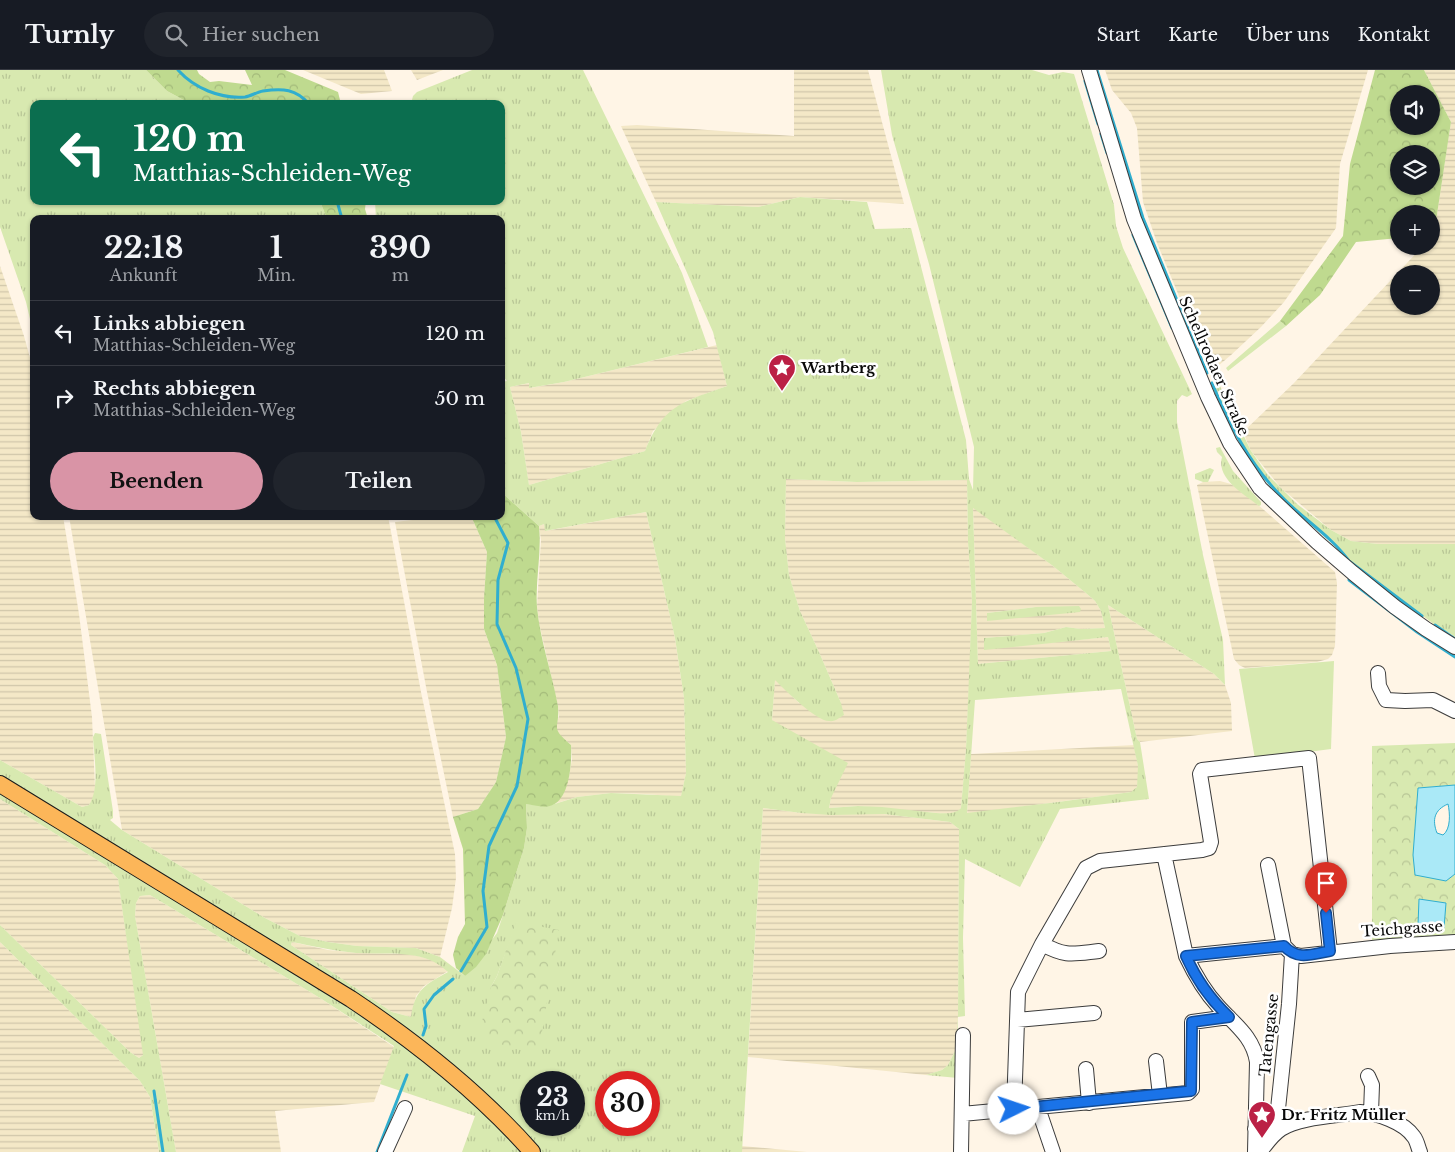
<!DOCTYPE html>
<html lang="de">
<meta charset="utf-8">
<style>
body{margin:0;font-family:"Libre Baskerville",serif;background:#20242c;color:#f1f3f6;height:100vh;display:flex;flex-direction:column;font-size:19px;white-space:nowrap}
*{box-sizing:border-box;margin:0}
p{font-size:16px;color:#9ea1a6}
.icon{flex:none;width:28px;height:28px;fill:none;stroke:currentColor;stroke-width:2;stroke-linecap:round;stroke-linejoin:round}
.map{position:relative;flex:1;overflow:hidden}
.panel{position:absolute;left:30px;top:145px;width:475px;height:305px;display:flex;flex-direction:column;background:#171b24;border-radius:10px;box-shadow:0 1px 4px #0004}
.panel>*{flex:none}
.top-card{position:absolute;left:30px;top:30px;width:475px;height:105px;border-radius:10px;box-shadow:0 1px 4px #0004;background:#0b6e4f;color:#fff;overflow:hidden}
.fabs{position:absolute;left:1390px;top:15px;display:grid;gap:10px}
.fabs a{display:grid;place-items:center;width:50px;height:50px;border-radius:50%;background:#171b24;box-shadow:0 1px 4px #0004;font-size:25px}
.speed{position:absolute;left:520px;top:1001px;display:flex;gap:10px;font-size:25px;font-weight:700;text-align:center}
.speed>*{display:grid;place-content:center;width:65px;height:65px;border-radius:50%;background:#171b24;box-shadow:0 1px 4px #0004;line-height:1}
.speed small{font-size:12px;font-weight:400}
.speed .limit{border:8px solid #d22;background:#fff;color:#111}
.pin{position:absolute;display:grid;place-items:center;width:42px;height:42px;color:#fff;margin:-51px -21px;border-radius:50% 50% 50% 0;rotate:-45deg;box-shadow:0 0 5px #0007}
.pin .icon{rotate:45deg}
.me{position:absolute;width:55px;margin:-28px;rotate:86deg;stroke-linejoin:round;filter:drop-shadow(0 0 4px #0008)}
.turn{display:flex;align-items:center;gap:18px;height:105px;padding:0 20px;font-size:22px}
.turn .icon{width:65px;height:65px;stroke-width:2.5}
.turn b{display:block;font-size:35px;line-height:42px}
.eta{display:flex;justify-content:space-evenly;align-items:center;height:85px;text-align:center}
.eta b{font-size:30px;font-weight:700;line-height:35px}
.primary-button{display:flex;gap:10px;margin-top:auto;padding:10px 20px}
.primary-button a{flex:1;height:58px;border-radius:30px;background:#d994a6;color:#111;font-size:20px;font-weight:700;line-height:58px;text-align:center}
.primary-button a+a{background:#20242c;color:#f1f3f6}
ul{padding:0;list-style:none}
li{display:flex;align-items:center;gap:15px;height:65px;padding:0 20px;border-top:1px solid #363941}
li div{flex:1}
li b{display:block;font-size:19px}
li em{font-style:normal}
header{display:flex;align-items:center;gap:30px;box-sizing:border-box;height:70px;padding:0 25px;background:#171b24;border-bottom:1px solid #363941}
header strong{font-size:24px}
nav{display:flex;gap:28px;margin-inline-start:auto;font-size:18px}
.search{width:350px;height:45px;background:#20242c;display:flex;align-items:center;gap:12px;box-sizing:border-box;padding:0 18px;border-radius:28px;color:#9ea1a6;font-size:19px}
.map>svg:first-child{display:block}
</style>
<header>
<strong>Turnly</strong>
<div class="search"><svg class="icon" aria-label="search" viewBox="0 0 24 24"><circle cx="10" cy="10" r="6"/><path d="M15 15l6 6"/></svg>Hier suchen</div>
<nav><a>Start</a><a>Karte</a><a>Über uns</a><a>Kontakt</a></nav>
</header>
<div class="map">
<svg width="1455" height="1082" viewBox="0 0 1455 1082">
<defs>
<pattern id="farmland-rules" width="6" height="5" patternUnits="userSpaceOnUse" patternTransform="scale(1.25)"><rect width="6" height="5" fill="#f4e8c7"/><path d="M0 2.5h6" fill="none" stroke="#d0c6aa"/></pattern>
<pattern id="grass-tufts" width="24" height="20" patternUnits="userSpaceOnUse" patternTransform="scale(1.25)"><rect width="24" height="20" fill="#d8e9b0"/><path d="M3 7l-1-3M5 7V3M7 7l1-3M15 17l-1-3M17 17v-4M19 17l1-3" fill="none" stroke="#b8c696"/></pattern>
<pattern id="forest-crowns" width="20" height="18" patternUnits="userSpaceOnUse" patternTransform="scale(1.25)"><rect width="20" height="18" fill="#bfda8f"/><path d="M2 6a3 3 0 1 1 6 0M12 15a3 3 0 1 1 6 0" fill="none" stroke="#a3ba7a"/></pattern>
<pattern id="park-crowns" width="20" height="18" patternUnits="userSpaceOnUse" patternTransform="scale(1.25)"><rect width="20" height="18" fill="#d8e9b0"/><path d="M2 6a3 3 0 1 1 6 0M12 15a3 3 0 1 1 6 0" fill="none" stroke="#b8c696"/></pattern>
</defs>
<rect width="100%" height="100%" fill="#fff5e6"/>
<path fill="url(#farmland-rules)" fill-rule="evenodd" d="M303 0H384L392 21 361 24Z
M411 0H443L417 10Z
M794 0H868L904 134 800 127 758 137 656 132 621 56 637 55 794 66Z
M1105 0H1368L1340 94 1336 158 1284 232 1261 257 1231 285 1218 296 1210 301 1157 173 1143 132 1137 58 1131 43 1112 20Z
M1424 0H1455V474H1378L1351 471 1331 460 1281 418 1251 381 1243 362 1294 313 1423 176H1431V167L1434 163 1451 52ZM1399 204H1431V236H1399Z
M0 196 24 266 34 302V446H63L79 544 92 647 95 718 94 728 89 735 82 737 0 690Z
M717 275 727 316 686 331 653 361 645 381 529 415 521 362 510 317 530 313V318L564 312Z
M786 409 857 412 967 410 968 472 972 531 970 594 966 679 961 738 958 742 949 744 936 743 858 736 829 738 831 728 772 650 775 609 799 633H841L819 582 800 541 789 505 785 468Z
M1220 411 1231 414 1256 433 1335 502 1337 513 1335 576 1332 585 1328 589 1317 592 1245 598 1239 595 1234 589 1197 415 1203 412Z
M973 437 1053 496 1087 524 1095 531 1101 541 1105 558 1081 559 1066 557 1044 563 985 568 984 579 1108 567 1111 581 978 594ZM1036 537 987 551V543Z
M646 442 675 568 684 628 686 703 681 727 646 724 611 723 577 727 557 733 563 724 569 706 572 689 571 675 557 663 556 656 559 646 558 636 539 553 537 536 541 470 539 456 544 454 546 461Z
M69 446H388L421 622 455 784 456 808 452 838 440 887 416 878 357 876 328 872 300 866 265 848 122 760Z
M446 446H471L487 482 484 528V559L497 595 506 667 496 712 478 739 453 747 427 622 395 452Z
M1108 535 1214 604 1225 615 1231 633 1232 661 1140 672 1137 669Z
M1134 675 1138 696V710L1137 717 1132 722 967 744 971 684Z
M0 729 105 795 118 809 143 979V985L139 988 130 982 0 855Z
M763 738 801 743 884 744 950 752 959 759 958 946 956 979 948 995 942 1000 926 1005 748 987Z
M150 825 320 928 394 977 374 1032 275 1041 281 1082H176L135 846 136 833 140 826Z
M0 872 140 1011 150 1027 159 1082H0Z
M292 872 328 880 358 883 409 884 422 887 437 892 448 901 424 916 416 926 411 947 392 942 291 875Z
M742 1076 807 1082H742Z"/>
<path fill="url(#grass-tufts)" fill-rule="evenodd" d="M0 0H146L167 21 191 34H34V131H320L327 149H34V266L26 232 0 157Z
M472 0H583L682 203 708 277 564 312 529 318V313L510 317 521 362 529 415 645 381C664 334 683 332 727 316L713 262 656 132 758 137 800 127 867 132 875 159 911 158 966 370 969 409 973 420 974 377 929 194 892 65 881 0H1032L1049 5 1063 2 1074 4 1114 135 1116 156 1123 178 1192 324 1187 327 1182 325 1177 331V352L1203 485 1223 570 1225 615 1214 604 1108 535 1137 669 1140 672 1149 729 1060 739 1020 817 965 789 963 868 965 946 958 947V1008L926 1005 942 1000 948 995 956 979 958 946 959 759 950 752 884 744 831 745 801 743 763 738 742 1082H462L475 1046 380 1014 394 976 320 928 150 825 140 826 136 833 135 846 176 1082H159L150 1027 140 1011 0 872V855L130 982 139 988 143 985 118 809 105 795 0 729V690L82 737 89 735C100 718 94 687 93 667L95 663 101 664 113 741V748L110 750 122 760 265 848 300 866 328 872 357 876 416 878 440 887 465 906 497 863 503 845 524 778 527 758 526 734 548 736 577 727 611 723 681 726 686 703 684 628 675 568 646 442 545 461 544 454 539 456 501 422V312L507 311 501 304V149H376L375 131H501V34H411L413 26 417 22ZM786 409 857 412 967 410 968 472 972 531 966 679 961 738C955 745 944 743 936 743L882 737 858 736 829 738 831 728 848 693 772 650 775 610C785 620 816 651 829 651 835 652 839 648 844 645L841 633 819 582 800 541 789 505 785 468ZM973 438 1053 496 1087 524 1095 531 1101 541 1105 558 1081 559 1066 557 1044 563 984 568V580L1108 567 1111 581 978 594ZM1121 619 1138 696 1137 717 1131 722 1058 732 967 743 975 630ZM517 852 538 980 491 917 497 906ZM292 872C313 876 334 881 356 883 387 885 424 878 448 902 425 915 415 919 411 947L392 942 291 875ZM531 1012H574V1055H531ZM606 1012H649V1055H606Z
M1280 251 1286 256 1228 301 1226 298Z
M1213 312 1219 314 1251 381 1268 405 1297 434 1331 460 1351 471 1378 474H1455V567L1435 554V555L1349 490 1342 480C1309 452 1274 424 1250 388 1235 364 1224 338 1213 312Z
M1220 377 1233 401 1261 432V435L1259 436C1244 424 1216 409 1222 387L1217 382 1216 378Z
M1210 398 1214 400 1208 412H1203L1195 409V404Z
M1079 536 1081 539 1080 542 987 551V543L1036 537Z"/>
<path fill="url(#forest-crowns)" fill-rule="evenodd" d="M146 0H197L199 4 210 12 219 11 252 15 245 0H285L338 22 341 34H191L167 21Z
M1375 0H1424L1451 52 1434 164H1431V144H1399V168L1356 172 1320 225 1286 256 1280 251 1343 166 1350 94ZM1399 24H1431V56H1399ZM1399 84H1431V116H1399Z
M320 131H366L365 139 368 149H327Z
M501 422 539 456C542 483 535 510 537 537 540 570 552 603 558 636 560 661 549 656 571 675 572 692 570 731 550 736 543 738 533 735 526 734L527 758 524 778 503 845 486 884 476 897 465 906 456 898 453 885 458 867 465 854 463 779 453 747 478 739 496 712 506 667 497 595 484 559V528L487 482 471 446H501Z"/>
<path fill="url(#park-crowns)" d="M1455 673V715L1418 718 1446 811 1455 804V865L1372 873V676Z
M516 852 559 860 539 980 511 979 479 963 491 917 497 906Z"/>
<path fill="#d8e9b0" d="M1334 591 1331 679 1255 689 1239 599Z"/>
<path fill="#aae9f7" stroke="#30aecf" fill-rule="evenodd" d="M1455 715V804L1446 811 1415 805 1413 785 1418 718ZM1448 734C1450 743 1451 759 1443 765L1437 763C1432 750 1434 740 1448 734Z
M1419 829 1446 833 1444 858 1418 855Z"/>
<g fill="none" stroke-linecap="round" stroke-linejoin="round">
<path stroke="#30aecf" stroke-width="3" d="M178 0C194 18 220 29 245 27 251 26 257 22 263 21 283 18 296 19 309 34
M1097 0 1143 148 1207 303
M1085 11 1098 54
M1101 64 1107 83
M337 131 342 149
M1133 165 1172 258
M1212 313C1230 355 1249 394 1282 427 1303 449 1331 466 1349 491L1422 546
M1349 510 1417 562 1455 587
M1435 555 1455 569
M461 901 487 857 483 821 489 776 517 716 528 649 516 598 497 554 498 510 508 473 494 446
M423 965 426 956 424 939 434 925 453 909
M154 1021 163 1082
M377 1082 407 1005"/>
<defs>
<path id="minor" d="M1089 0 1134 149 1208 327 1230 373 1260 418 1317 472 1353 503 1395 537 1426 559 1455 577
M1378 603 1379 616 1386 630 1405 631 1433 630 1455 641
M1164 784 1186 886C1194 903 1205 922 1218 936 1234 954 1253 966 1257 992L1255 1082
M1268 795 1284 876
M1042 874C1066 887 1072 884 1099 881
M1292 884 1301 886 1390 876 1455 872
M1186 886 1284 876 1292 884 1289 934 1278 1039 1277 1052 1279 1060 1255 1059
M1017 950 1094 943
M1156 991 1160 1025
M1086 999 1089 1033
M1368 1006 1372 1015 1371 1043
M1038 1038 1053 1082
M1014 1039 1018 922 1042 874 1086 798 1100 791 1202 780 1209 778 1211 772 1200 704 1202 700 1309 688 1330 881
M962 1044 1188 1023 1192 1019V952L1229 947
M385 1082 405 1038
M961 1082 963 965
M1260 1082C1266 1074 1272 1065 1281 1059 1299 1047 1338 1046 1360 1042 1377 1043 1404 1052 1414 1067 1417 1071 1418 1077 1420 1082"/>
<path id="major" d="M0 714 351 929C417 973 479 1022 532 1082"/>
</defs>
<use href="#minor" stroke="#3c3c3c" stroke-width="16"/>
<use href="#major" stroke="#1a1a1a" stroke-width="18"/>
<use href="#minor" stroke="#fff" stroke-width="14"/>
<use href="#major" stroke="#fcb659" stroke-width="16"/>
</g>
<g fill="none" stroke-linecap="round" stroke-linejoin="round">
<defs>
<path id="route" d="M1014 1039 1191 1021 1192 952 1229 947C1211 930 1196 909 1186 886L1284 876C1298 891 1312 884 1330 881L1326 843"/>
</defs>
<use href="#route" stroke="#114b97" stroke-width="12"/>
<use href="#route" stroke="#1a73e8" stroke-width="9"/>
</g>
<defs>
<symbol id="sight-pin" viewBox="-11 -11 22 30"><path d="M0 17L-7.5 6A9.5 9.5 0 1 1 7.5 6Z" fill="#bb2045" stroke="#fff"/><path d="M0-6L1.8-2.2L6-1.7L2.9 1.2L3.7 5.4L0 3.3L-3.7 5.4L-2.9 1.2L-6-1.7L-1.8-2.2Z" fill="#fff"/></symbol>
</defs>
<g fill-rule="evenodd">
<use href="#sight-pin" x="766" y="282" width="32" height="43"/>
<use href="#sight-pin" x="1246" y="1029" width="32" height="43"/>
</g>
<g text-anchor="middle" stroke-width="5" stroke-linejoin="round" paint-order="stroke">
<g font-size="15" fill="#090909" stroke="#fff">
<text transform="translate(1214 296) rotate(66)" y="5">Schellrodaer Straße</text>
<text transform="translate(1402 859) rotate(-4)" y="5">Teichgasse</text>
<text transform="translate(1269 965) rotate(-84)" y="5">Tatengasse</text>
</g>
<g font-size="15" font-weight="bold" fill="#090909" stroke="#fff" text-anchor="start">
<text x="801" y="303">Wartberg</text>
<text x="1281" y="1050">Dr. Fritz Müller</text>
</g>
</g>
</svg>
<div class="fabs">
<a><svg class="icon" aria-label="sound" viewBox="0 0 24 24"><path d="M4 9h4l5-4v14l-5-4H4zM17 9q2 3 0 6"/></svg></a>
<a><svg class="icon" aria-label="layers" viewBox="0 0 24 24"><path d="M12 4l9 5-9 5-9-5zM3 14l9 5 9-5"/></svg></a>
<a>+</a>
<a>−</a>
</div>
<div class="speed"><div>23<small>km/h</small></div><div class="limit">30</div></div>
<div class="pin" style="left:1326px;top:843px;background:#d93025"><svg class="icon" aria-label="arrive" viewBox="0 0 24 24"><path d="M6 21V4h12l-3 4 3 4H6"/></svg></div>
<svg class="me" style="left:1014px;top:1039px" viewBox="-20 -20 40 40"><circle r="19" fill="#fff"/><path d="M0-13L10 11 0 6-10 11z" fill="#1a73e8"/></svg>
<div class="top-card">
<div class="turn"><svg class="icon" aria-label="left" viewBox="0 0 24 24"><path d="M17 20v-9H6M10 6l-5 5 5 5"/></svg><div><b>120 m</b>Matthias-Schleiden-Weg</div></div>
</div>
<section class="panel">
<div class="eta">
<div><b>22:18</b><p>Ankunft</p></div>
<div><b>1</b><p>Min.</p></div>
<div><b>390</b><p>m</p></div>
</div>
<ul>
<li><svg class="icon" aria-label="left" viewBox="0 0 24 24"><path d="M17 20v-9H6M10 6l-5 5 5 5"/></svg><div><b>Links abbiegen</b><p>Matthias-Schleiden-Weg</p></div><em>120 m</em></li>
<li><svg class="icon" aria-label="right" viewBox="0 0 24 24"><path d="M7 20v-9h11M14 6l5 5-5 5"/></svg><div><b>Rechts abbiegen</b><p>Matthias-Schleiden-Weg</p></div><em>50 m</em></li>
</ul>
<div class="primary-button"><a>Beenden</a><a>Teilen</a></div>
</section>
</div>
